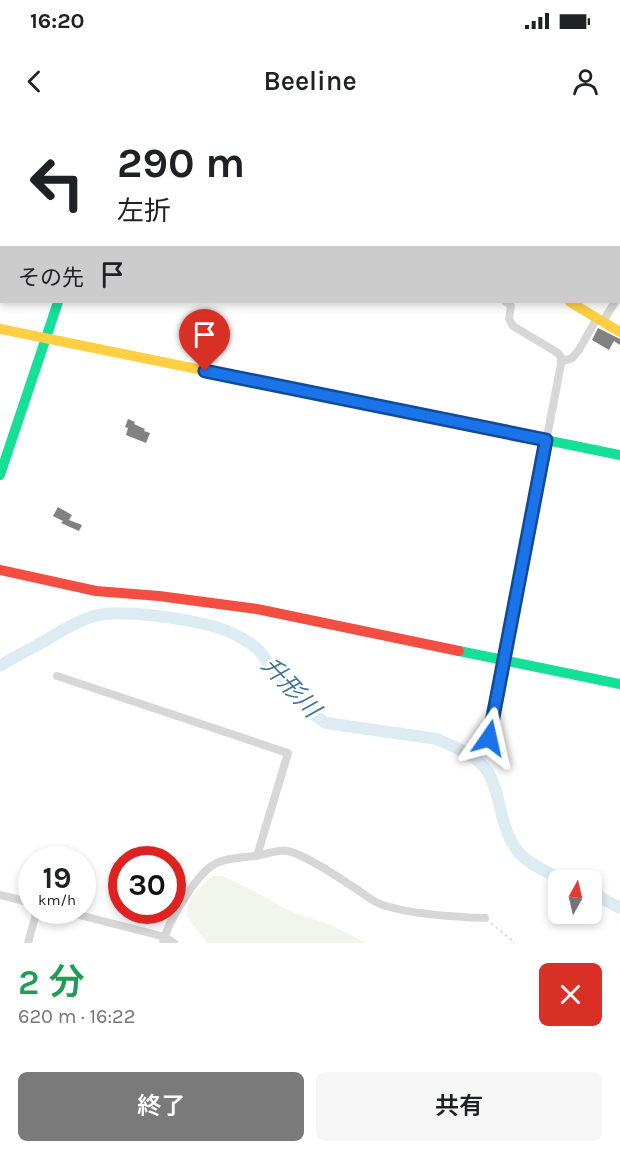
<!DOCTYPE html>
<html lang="ja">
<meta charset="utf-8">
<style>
body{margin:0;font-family:Karla,"Noto Sans JP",sans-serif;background:#f6f6f6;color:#202124;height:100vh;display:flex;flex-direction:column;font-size:22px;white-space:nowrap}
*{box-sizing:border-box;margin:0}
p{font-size:20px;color:#757577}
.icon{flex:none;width:33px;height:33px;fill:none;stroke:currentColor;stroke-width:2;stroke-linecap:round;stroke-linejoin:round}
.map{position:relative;height:823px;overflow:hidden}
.details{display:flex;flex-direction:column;background:#fff;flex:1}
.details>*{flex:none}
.top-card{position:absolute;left:0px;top:0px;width:621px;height:183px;box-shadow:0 3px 9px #0003;background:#fff;color:#202124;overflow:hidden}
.needle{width:39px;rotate:8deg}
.controls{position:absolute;left:548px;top:750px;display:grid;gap:12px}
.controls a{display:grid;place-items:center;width:54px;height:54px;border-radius:9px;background:#fff;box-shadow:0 3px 9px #0003;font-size:30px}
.speed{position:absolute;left:18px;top:726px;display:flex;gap:12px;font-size:30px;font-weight:700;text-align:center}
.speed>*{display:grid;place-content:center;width:78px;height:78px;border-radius:50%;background:#fff;box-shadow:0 3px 9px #0003;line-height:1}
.speed small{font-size:15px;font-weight:400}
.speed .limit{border:9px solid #d22;background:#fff;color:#111}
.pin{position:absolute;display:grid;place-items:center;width:51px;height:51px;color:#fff;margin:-62px -26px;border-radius:50% 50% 50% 0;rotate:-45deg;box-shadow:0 0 6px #0007}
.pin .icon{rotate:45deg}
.me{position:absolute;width:66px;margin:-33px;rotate:11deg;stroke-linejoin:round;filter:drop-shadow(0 0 4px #0008)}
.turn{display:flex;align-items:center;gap:21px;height:126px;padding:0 18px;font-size:27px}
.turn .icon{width:78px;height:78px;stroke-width:2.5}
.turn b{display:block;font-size:42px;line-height:51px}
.then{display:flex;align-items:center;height:57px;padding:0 18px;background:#0003;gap:12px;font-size:22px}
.round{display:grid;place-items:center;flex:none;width:63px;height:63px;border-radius:9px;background:#f6f6f6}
.headline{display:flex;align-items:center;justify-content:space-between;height:102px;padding:0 18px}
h1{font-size:36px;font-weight:600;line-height:45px;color:#1e9e55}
.primary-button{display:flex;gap:12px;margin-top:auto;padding:12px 18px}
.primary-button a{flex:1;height:69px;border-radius:9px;background:#7a7a7a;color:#fff;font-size:24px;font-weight:600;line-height:69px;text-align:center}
.primary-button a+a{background:#f6f6f6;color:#202124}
.status{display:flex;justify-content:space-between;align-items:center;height:42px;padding:0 30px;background:#fff;direction:ltr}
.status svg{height:16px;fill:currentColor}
header{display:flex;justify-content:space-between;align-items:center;height:78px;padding:0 18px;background:#fff;font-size:27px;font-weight:600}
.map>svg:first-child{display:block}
</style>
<div class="status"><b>16:20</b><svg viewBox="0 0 49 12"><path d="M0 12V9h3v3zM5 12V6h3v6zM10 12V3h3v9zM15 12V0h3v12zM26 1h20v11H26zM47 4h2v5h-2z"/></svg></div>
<header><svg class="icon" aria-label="back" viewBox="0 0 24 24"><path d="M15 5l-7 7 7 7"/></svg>Beeline<svg class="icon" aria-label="person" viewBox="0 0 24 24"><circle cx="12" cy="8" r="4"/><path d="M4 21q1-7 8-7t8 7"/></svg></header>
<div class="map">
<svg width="620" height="823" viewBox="0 0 620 823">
<rect width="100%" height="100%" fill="#fff"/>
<path fill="#f1f5ed" d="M212 756H223L259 774 287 790 331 805 366 823H207L186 795 191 777Z"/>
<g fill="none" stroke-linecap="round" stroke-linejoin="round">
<path stroke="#ddebf3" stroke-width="12" d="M0 546C16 536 32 528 48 519 62 510 78 501 94 496 120 488 185 499 212 506 229 510 258 524 266 540L301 578 308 591 326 603 437 619C453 626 474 634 485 648 493 657 497 675 500 687 504 704 509 724 523 737 533 746 551 754 563 760
M591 770 605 780 620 788"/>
</g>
<path fill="#818181" d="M598 208 620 219V225L614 221 609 230 592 220Z
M128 299 135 302 134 304 145 309 144 311 150 313 146 323 126 315 128 308 125 307Z
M58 387 72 395 69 400 82 405 79 411 61 403 63 401 53 396Z"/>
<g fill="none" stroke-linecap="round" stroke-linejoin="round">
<path stroke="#d6d6d6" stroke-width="1.5" stroke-dasharray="3 3" stroke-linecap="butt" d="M87 0 94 2
M491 803 515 823"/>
<path stroke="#d7d7d7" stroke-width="8" d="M360 2 361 0
M620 175V174
M603 201 615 182
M561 242 572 238 579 230 597 198
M57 556 288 633 257 736
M489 618 562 239 558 233 513 206 509 199 511 186 506 182
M0 775 32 783
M60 790 165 817 174 823
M28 823 37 790
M163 823C168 802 198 749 219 742 232 737 246 738 259 735 275 732 284 727 299 735 320 744 339 758 358 770 366 776 376 784 386 786 416 795 454 797 485 798"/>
<path stroke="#16e098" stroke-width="10" d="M118 0V2
M438 298 620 335
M0 355 58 182
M459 531 620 564"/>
<path stroke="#ffcf43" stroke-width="10" d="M294 0 297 2
M570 182 620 212
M0 209 438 298"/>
<path stroke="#f24e42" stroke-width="10" d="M0 450 96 471 159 476 257 489 459 531"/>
</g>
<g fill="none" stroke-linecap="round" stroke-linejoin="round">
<defs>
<path id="route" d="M205 251 546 320 489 618"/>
</defs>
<use href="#route" stroke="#114b97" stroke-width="15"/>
<use href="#route" stroke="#1a73e8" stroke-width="10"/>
</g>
<g text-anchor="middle" stroke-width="6" stroke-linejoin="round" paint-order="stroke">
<g font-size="24" font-style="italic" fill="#3f7597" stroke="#fff">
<text transform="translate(291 567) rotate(47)" y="8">升形川</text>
</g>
</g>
</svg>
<div class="controls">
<a><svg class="needle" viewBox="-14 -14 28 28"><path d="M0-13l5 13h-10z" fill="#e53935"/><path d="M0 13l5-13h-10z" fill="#757577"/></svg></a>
</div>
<div class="speed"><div>19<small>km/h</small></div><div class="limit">30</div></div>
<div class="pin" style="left:205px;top:251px;background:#d93025"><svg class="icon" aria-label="arrive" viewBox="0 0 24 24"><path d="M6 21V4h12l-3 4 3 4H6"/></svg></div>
<svg class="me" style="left:489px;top:618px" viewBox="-20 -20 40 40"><path d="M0-17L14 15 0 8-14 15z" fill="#1a73e8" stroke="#fff" stroke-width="4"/></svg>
<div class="top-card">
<div class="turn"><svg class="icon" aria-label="left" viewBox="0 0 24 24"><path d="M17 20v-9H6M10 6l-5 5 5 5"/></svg><div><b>290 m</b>左折</div></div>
<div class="then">その先<svg class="icon" aria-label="arrive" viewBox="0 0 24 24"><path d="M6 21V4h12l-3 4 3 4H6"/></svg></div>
</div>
</div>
<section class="details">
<div class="headline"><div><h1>2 分</h1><p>620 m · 16:22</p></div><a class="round" style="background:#d93025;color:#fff"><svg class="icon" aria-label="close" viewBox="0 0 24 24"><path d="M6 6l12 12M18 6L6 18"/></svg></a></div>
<div class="primary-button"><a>終了</a><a>共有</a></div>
</section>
